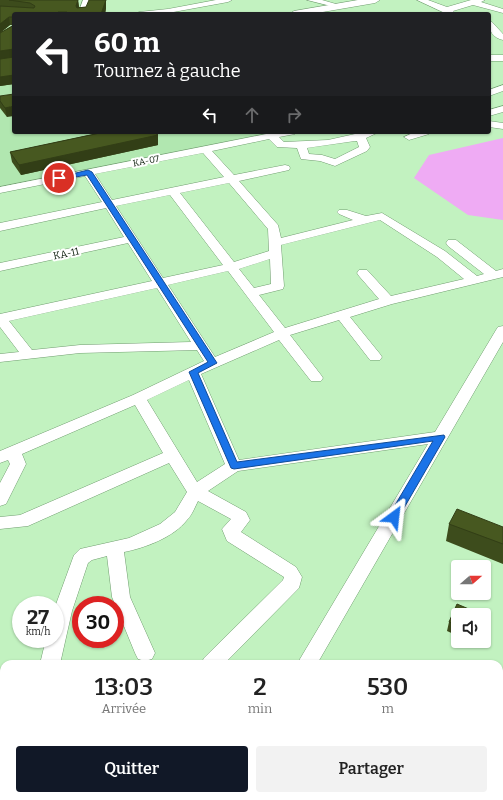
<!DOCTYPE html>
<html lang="fr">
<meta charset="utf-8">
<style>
body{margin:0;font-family:Bitter,serif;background:#f2f2f2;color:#222;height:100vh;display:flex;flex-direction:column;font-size:15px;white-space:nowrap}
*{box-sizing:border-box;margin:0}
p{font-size:13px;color:#767676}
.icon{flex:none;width:22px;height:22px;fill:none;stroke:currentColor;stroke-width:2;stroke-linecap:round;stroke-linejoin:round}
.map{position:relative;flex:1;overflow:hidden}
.sheet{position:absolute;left:0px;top:660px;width:503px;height:140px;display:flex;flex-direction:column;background:#fff;border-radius:12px 12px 0 0;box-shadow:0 1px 3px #0004}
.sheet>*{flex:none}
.hud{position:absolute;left:12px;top:12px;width:479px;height:122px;border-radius:4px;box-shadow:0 1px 3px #0004;background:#202124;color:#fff;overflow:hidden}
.needle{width:26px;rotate:70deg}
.fabs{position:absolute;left:451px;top:560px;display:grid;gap:8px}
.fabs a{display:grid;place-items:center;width:40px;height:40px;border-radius:4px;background:#fff;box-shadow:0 1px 3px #0004;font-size:20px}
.speed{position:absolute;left:12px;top:596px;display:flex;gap:8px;font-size:20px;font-weight:700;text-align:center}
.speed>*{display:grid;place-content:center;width:52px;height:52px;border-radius:50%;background:#fff;box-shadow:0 1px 3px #0004;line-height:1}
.speed small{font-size:10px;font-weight:400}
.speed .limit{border:6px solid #d22;background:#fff;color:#111}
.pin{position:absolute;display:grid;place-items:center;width:34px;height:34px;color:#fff;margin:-17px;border:2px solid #fff;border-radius:50%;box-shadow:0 1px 4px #0007}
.me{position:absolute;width:44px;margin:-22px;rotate:30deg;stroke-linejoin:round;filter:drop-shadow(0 0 3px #0008)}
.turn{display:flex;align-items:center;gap:14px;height:84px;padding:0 16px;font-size:18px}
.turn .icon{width:52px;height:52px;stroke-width:2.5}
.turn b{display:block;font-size:28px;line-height:34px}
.lanes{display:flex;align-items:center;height:38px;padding:0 16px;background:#0003;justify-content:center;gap:20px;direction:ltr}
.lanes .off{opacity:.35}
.eta{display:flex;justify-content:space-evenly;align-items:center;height:68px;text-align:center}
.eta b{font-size:24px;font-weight:600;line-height:28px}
.primary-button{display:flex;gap:8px;margin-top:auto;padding:8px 16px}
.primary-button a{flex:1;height:46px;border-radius:4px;background:#111827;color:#fff;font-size:16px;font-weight:600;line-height:46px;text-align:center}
.primary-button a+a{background:#f2f2f2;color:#222}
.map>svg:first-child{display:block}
</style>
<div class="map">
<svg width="503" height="800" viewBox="0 0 503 800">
<rect width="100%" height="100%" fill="#c2f2c0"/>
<path fill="#b1e7b0" d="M14 64V132H283L0 186V67Z"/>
<path fill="#efabf4" d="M503 138V220L468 215 414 178 429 155Z"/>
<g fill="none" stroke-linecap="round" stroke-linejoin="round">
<defs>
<path id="minor" d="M83 0H91L86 14H78Z
M216 0H232L228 2 168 13 135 14 139 12 168 9Z
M307 0H322L343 6 339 8Z
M417 0H428L447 7 471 0H485L481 2 503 9V13L473 5 453 11 456 14H447Z
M489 22H492L503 34V40C493 38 489 31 489 22Z
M489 55H503V61H489Z
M503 85V91L489 96V90Z
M503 106V112L489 116V110Z
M489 121 503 123V129L489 127Z
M276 132H296L295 134 279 137 284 142 328 140 364 132H379L366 138 370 147 367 151 335 166 320 161 301 159 297 148 277 147 269 139 212 151 234 175 285 165 289 166 290 168 289 170 239 181 278 225 281 238 353 220 339 214 337 212 339 210H347L366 216 382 213 445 251 477 276 484 274 448 246 446 243 448 240H456L496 271 503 269V277L392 304 350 317 380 354 382 357 380 360H370L339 320 290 335 321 375 323 378 321 381H311L279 340 201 374 239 460 435 432 496 330 498 327 503 326V342L317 664H297L428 444 238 471 208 491 246 512 250 520 241 532 296 567 302 577 299 588 224 664H201L204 658 283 580 284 577 227 541 222 529 231 519 198 501C195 507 192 515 187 520 174 537 145 548 124 552L130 597 155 653 152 659 145 661 138 659 135 653 112 597 107 556 92 560 88 563 72 611 60 664H40L46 639H55V607L74 555 80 549 129 538 160 524 175 512 187 492 169 463 28 526 0 529V517L20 515 163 453 135 405 22 454 26 464 6 504 0 506V483L10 464 8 460 0 463V451L133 395 204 361 197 350 80 353 0 362V354L19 352 0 327V314L152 281 128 243 0 271V263L124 237 106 208 0 231V223L102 202 85 176 0 193V187ZM355 141H357L359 147 335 159 322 155 309 154 307 148ZM203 153 224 177 112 200 95 174ZM229 183 268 229 269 251 234 262 180 193ZM170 195 223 265 163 278 116 206ZM380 220 437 257 464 279 391 296 367 270H359L357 273 359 276 379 299 285 328 259 295 283 289 284 286 281 245ZM270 259 271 284 254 288 239 269ZM228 271 274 332 215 357 168 285ZM157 288 191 342 80 345 32 350 9 321ZM189 380 225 464 197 482 147 400Z
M415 132H430L429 134 409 140 404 137Z
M14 796H36V800H14Z
M42 796H66L64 800H40Z
M219 796H241L239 800H217Z"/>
<path id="major" d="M358 0H380L375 3 311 14H289L294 11Z"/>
</defs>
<use href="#minor" stroke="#719e70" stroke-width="1"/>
<use href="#major" stroke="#719e70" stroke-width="1"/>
<use href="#minor" fill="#fff" fill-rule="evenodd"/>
<use href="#major" fill="#fff" fill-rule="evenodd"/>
</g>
<path fill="#3d4c1c" d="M0 0H78L79 7H86L106 0V8L105 14H14V84L0 86V33L14 25H10L0 33Z
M14 94 7 117 0 108V101Z
M92 132H154L158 135V145L21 175 12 162 10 152 94 134Z
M449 524 503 527V564L446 541Z
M458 615V636L447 631 449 622Z"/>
<path fill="#323e16" d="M78 0 79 8 77 14 76 6Z
M106 0V8L105 14H101Z
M9 17 10 25 0 33V24Z
M14 49V58L0 60V51Z
M14 75V84L0 86V77Z
M14 106V116L7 117 5 108Z
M158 135V145L21 175 19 165Z"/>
<path fill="#475820" stroke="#323e16" d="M9 0H78L76 6 77 8 86 7 89 0H106L101 14H69L67 12H58L56 14H14V75L0 77V59L14 57V49L0 51V33L14 25V17H9L0 24V6L34 8 35 6 30 3Z
M14 94V106L5 108 0 101V96Z
M99 132H154L158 135 19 165 10 152 100 133Z
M457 509 503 527V544L449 524Z
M457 604 483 615H458V626L449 622Z"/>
<path fill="#1a73e8" stroke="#114b97" d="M88 170 92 172 217 363 198 373 237 462 444 435 445 437 397 520H390L388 517 433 441 234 469 231 468 189 372 208 362 87 175 59 180 56 178Z"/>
<g text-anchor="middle" stroke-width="4" stroke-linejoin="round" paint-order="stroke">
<g font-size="9" fill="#0c1e0c" stroke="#fff">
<text transform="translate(146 161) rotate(-11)" y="3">KA-07</text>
</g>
<g font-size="10" fill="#0c1e0c" stroke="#fff">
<text transform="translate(66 253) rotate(-12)" y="4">KA-11</text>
</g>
</g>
</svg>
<div class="fabs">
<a><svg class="needle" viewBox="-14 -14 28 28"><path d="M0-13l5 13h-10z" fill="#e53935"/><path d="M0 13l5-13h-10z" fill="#767676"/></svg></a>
<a><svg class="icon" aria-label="sound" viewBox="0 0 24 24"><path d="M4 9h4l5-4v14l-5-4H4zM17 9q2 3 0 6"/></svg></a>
</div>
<div class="speed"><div>27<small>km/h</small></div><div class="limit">30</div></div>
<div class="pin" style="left:59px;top:178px;background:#d93025"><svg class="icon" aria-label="arrive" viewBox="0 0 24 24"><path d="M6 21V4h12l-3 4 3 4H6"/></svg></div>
<svg class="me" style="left:394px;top:517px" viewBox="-20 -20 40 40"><path d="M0-17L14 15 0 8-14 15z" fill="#1a73e8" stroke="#fff" stroke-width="4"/></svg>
<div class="hud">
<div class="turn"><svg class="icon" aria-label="left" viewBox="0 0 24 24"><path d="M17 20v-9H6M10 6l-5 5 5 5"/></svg><div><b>60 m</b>Tournez à gauche</div></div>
<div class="lanes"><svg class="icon" aria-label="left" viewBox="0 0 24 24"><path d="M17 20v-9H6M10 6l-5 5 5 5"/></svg><svg class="icon off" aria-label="ahead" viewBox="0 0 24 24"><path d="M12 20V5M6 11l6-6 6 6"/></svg><svg class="icon off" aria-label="right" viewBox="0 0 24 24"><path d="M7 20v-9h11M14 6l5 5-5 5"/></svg></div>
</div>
<section class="sheet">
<div class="eta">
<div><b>13:03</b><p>Arrivée</p></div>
<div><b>2</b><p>min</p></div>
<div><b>530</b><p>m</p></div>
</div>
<div class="primary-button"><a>Quitter</a><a>Partager</a></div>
</section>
</div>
